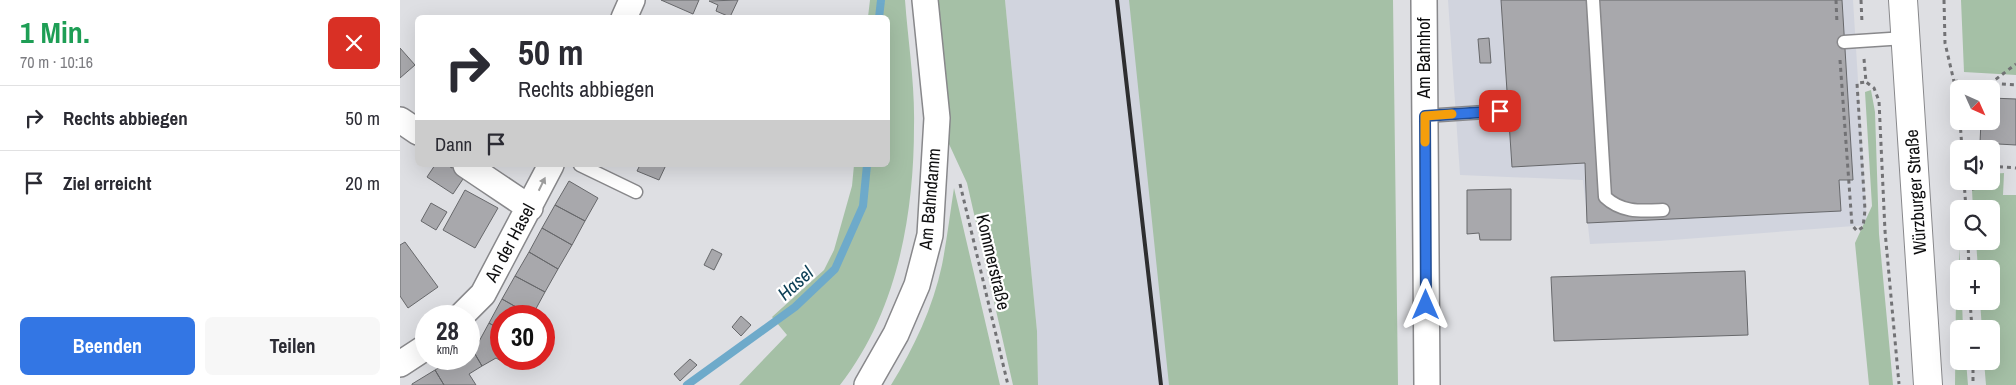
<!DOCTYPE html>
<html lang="de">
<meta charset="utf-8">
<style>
body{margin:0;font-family:"Archivo Narrow",sans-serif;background:#f7f7f7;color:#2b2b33;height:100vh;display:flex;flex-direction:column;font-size:19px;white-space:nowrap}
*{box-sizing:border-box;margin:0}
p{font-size:16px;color:#7c7c81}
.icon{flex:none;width:28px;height:28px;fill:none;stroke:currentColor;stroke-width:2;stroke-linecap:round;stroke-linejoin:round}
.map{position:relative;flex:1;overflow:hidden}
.details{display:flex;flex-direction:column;background:#fff;width:400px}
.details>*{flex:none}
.hud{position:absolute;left:15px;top:15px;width:475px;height:152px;border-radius:8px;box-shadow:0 5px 20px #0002;background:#fff;color:#2b2b33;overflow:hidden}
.needle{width:32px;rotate:135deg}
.fabs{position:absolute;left:1550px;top:80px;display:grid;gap:10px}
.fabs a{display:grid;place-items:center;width:50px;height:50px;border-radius:8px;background:#fff;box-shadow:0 5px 20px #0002;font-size:25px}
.speed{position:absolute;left:15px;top:305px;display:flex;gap:10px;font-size:25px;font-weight:700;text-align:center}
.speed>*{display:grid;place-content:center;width:65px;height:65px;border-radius:50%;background:#fff;box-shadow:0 5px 20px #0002;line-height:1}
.speed small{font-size:12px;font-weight:400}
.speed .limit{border:8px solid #d22;background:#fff;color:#111}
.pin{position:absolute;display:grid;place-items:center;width:42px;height:42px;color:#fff;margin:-21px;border-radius:10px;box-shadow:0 2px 8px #0006}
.me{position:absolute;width:55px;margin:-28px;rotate:0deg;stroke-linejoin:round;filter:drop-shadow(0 0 4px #0008)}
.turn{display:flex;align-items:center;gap:18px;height:105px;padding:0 20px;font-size:22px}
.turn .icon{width:65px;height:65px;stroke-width:2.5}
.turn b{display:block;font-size:35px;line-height:42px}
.then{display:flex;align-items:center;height:48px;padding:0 20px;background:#0003;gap:10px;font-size:19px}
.round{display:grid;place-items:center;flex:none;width:52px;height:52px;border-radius:8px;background:#f7f7f7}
.headline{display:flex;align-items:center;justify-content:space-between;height:85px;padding:0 20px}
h1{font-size:30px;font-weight:800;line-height:38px;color:#1e9e55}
.button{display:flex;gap:10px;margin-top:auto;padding:10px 20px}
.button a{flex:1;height:58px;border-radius:8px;background:#3376e4;color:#fff;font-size:20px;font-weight:800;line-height:58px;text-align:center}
.button a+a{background:#f7f7f7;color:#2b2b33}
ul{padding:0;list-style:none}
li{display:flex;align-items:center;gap:15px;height:65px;padding:0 20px;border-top:1px solid #e1e1e2}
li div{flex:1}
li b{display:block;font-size:19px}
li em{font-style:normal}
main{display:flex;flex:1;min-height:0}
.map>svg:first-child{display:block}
</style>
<main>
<section class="details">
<div class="headline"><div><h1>1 Min.</h1><p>70 m · 10:16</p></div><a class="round" style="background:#d93025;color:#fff"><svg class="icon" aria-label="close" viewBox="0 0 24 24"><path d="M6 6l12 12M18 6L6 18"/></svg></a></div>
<ul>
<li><svg class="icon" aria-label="right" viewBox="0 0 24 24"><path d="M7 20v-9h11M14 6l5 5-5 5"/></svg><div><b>Rechts abbiegen</b></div><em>50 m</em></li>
<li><svg class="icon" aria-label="arrive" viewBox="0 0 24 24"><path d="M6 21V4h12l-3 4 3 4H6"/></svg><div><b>Ziel erreicht</b></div><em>20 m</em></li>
</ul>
<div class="button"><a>Beenden</a><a>Teilen</a></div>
</section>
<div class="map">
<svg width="1616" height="385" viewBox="0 0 1616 385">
<rect width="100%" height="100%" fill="#dedfe3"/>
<path fill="#d1d4de" d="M605 0H930L961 385H638L637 331Z
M1048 0H1453L1467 225 1259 241 1190 244 1183 180 1060 175Z"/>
<path fill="#a5c0a6" d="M470 0H505C508 41 515 84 514 126 514 216 497 312 440 385H339L387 335 372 317 424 270 434 250 452 186 454 165H488V18L468 17Z
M525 0H605L637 331 638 385H613L567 183 537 118Z
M729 0H993L998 385H769Z
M1561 0H1616V75L1564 72Z
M1471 90 1475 112 1479 234 1493 385H1469L1455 243 1472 206 1465 92Z
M1604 173 1603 195H1616V385H1586L1584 361H1591V329H1582L1580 301H1591V269H1578L1576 241H1591V209H1573L1572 190 1578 189 1577 181H1591V174Z
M554 188 600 385H491C514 348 533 307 542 265 547 239 550 214 554 188Z
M1560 248 1559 301H1562L1563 329H1559V361H1566L1568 385H1555L1556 292Z"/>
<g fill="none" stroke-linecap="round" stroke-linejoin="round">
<path stroke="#6eaaca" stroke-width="8" d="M479 18 481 0
M287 385 395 307 435 269 463 206 467 165"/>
</g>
<path fill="#a8a8ac" stroke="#67686b" d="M261 0H299L293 14Z
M338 0 330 17 316 11 318 5 309 1Z
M1101 0H1442L1453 180H1439L1441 211 1187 223 1185 163 1112 167Z
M1089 38 1091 63H1080L1078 39Z
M0 48 15 65 0 78Z
M1591 98 1616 99V145L1580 143 1581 121H1591Z
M35 165H47L52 168 54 165 67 173 53 194 27 177Z
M240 165H266L259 180 237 171Z
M169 181 198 198 185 221 155 205Z
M1571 181H1577L1578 189 1572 190Z
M1111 189V240H1080L1079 233 1067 234V190Z
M65 190 98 208 75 248 43 230Z
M31 203 47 212 36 230 21 221Z
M155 205 185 221 172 245 142 228Z
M142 228 172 245 158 269 129 252Z
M5 242 38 287 8 308 0 296V245Z
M312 249 322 254 314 270 304 265Z
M129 252 158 269 145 292 115 276Z
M1345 271 1348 335 1154 341 1151 277Z
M115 276 145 292 132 316 102 299Z
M102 299 132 316H101V330L89 323Z
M341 316 351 325 341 336 332 327Z
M89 323 101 330V359H108L105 363 96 358 82 366 72 349 76 347Z
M72 349 82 366 69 374 76 385H44L35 370 55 359H69V351Z
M290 359 297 365 280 381 274 374Z
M35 370 44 385H12V384Z"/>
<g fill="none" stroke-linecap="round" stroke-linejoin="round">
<defs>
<path id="service" d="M1193 0 1205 197C1222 213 1241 211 1263 210
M1444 42 1505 38
M1025 116 1100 111
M180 165 236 192"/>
<path id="minor" d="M1024 0 1027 385
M224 18 232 0
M0 120 18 132
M66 165 130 208
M61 316 83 294 151 165
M0 364 26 347
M467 385 496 334 517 285 530 235 537 118 525 0"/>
<path id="secondary" d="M1503 0 1528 385"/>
</defs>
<use href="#service" stroke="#88888b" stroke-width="15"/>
<use href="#minor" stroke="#88888b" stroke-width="28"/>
<use href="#secondary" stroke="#88888b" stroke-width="30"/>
<path stroke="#727275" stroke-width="3" stroke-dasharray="4 4" stroke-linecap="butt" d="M1436 0 1437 24
M1461 0 1462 23
M1544 0 1545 43 1559 103
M1464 59 1466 82 1474 88 1479 101 1485 231 1499 384
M1440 60 1452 225 1457 231 1463 227 1465 210 1457 83 1466 82
M1554 81 1616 85
M1583 89 1616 64
M1560 121 1562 149
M1591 166 1616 168
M1564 181 1566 209
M560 184 608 385
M1568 241 1569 269
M1570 301 1572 329
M1573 361V385"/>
<use href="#service" stroke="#fff" stroke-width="12"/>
<use href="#minor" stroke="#fff" stroke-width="25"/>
<use href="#secondary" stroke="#fff" stroke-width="28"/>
<path stroke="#2e2e30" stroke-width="4" d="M717 0 761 385"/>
</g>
<defs><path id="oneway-solid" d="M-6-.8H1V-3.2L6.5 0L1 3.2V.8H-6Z" transform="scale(1.25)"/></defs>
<use fill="#9f9f9f" href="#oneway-solid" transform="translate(142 184) rotate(-64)"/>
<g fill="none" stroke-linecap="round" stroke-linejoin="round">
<defs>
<path id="route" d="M1026 305 1025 116 1100 111"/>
</defs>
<use href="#route" stroke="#214d94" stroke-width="12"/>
<use href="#route" stroke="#3376e4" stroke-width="9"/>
<path stroke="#f59e0b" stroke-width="9" d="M1025 142V116L1052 114"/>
</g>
<g text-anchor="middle" stroke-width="4.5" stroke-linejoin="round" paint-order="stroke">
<g font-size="18" fill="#0e0e0f" stroke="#fff">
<text transform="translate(1024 58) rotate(-90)" y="6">Am Bahnhof</text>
<text transform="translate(1516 192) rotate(-94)" y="6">Würzburger Straße</text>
<text transform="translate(530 199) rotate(-85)" y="6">Am Bahndamm</text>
<text transform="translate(110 243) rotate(-62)" y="6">An der Hasel</text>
<text transform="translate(593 262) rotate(77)" y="6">Kommerstraße</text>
</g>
<g font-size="19" font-style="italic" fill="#0e4057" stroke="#fff">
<text transform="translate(395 283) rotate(-42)" y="7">Hasel</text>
</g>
</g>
</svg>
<div class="fabs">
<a><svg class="needle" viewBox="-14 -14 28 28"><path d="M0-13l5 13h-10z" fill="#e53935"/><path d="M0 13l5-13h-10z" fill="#7c7c81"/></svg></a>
<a><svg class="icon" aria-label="sound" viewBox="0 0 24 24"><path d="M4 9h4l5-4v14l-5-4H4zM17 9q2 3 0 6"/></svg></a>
<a><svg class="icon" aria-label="search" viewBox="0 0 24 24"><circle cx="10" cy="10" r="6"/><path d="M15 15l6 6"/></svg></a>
<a>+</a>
<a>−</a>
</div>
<div class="speed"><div>28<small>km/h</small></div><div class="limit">30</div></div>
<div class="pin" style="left:1100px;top:111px;background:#d93025"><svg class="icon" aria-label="arrive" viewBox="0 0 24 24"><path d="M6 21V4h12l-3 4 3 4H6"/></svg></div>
<svg class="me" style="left:1026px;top:305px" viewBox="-20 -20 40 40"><path d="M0-17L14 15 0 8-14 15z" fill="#3376e4" stroke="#fff" stroke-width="4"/></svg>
<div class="hud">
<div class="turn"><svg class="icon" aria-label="right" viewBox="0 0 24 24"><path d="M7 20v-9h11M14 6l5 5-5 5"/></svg><div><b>50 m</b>Rechts abbiegen</div></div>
<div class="then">Dann<svg class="icon" aria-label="arrive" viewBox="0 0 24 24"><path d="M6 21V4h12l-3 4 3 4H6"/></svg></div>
</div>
</div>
</main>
